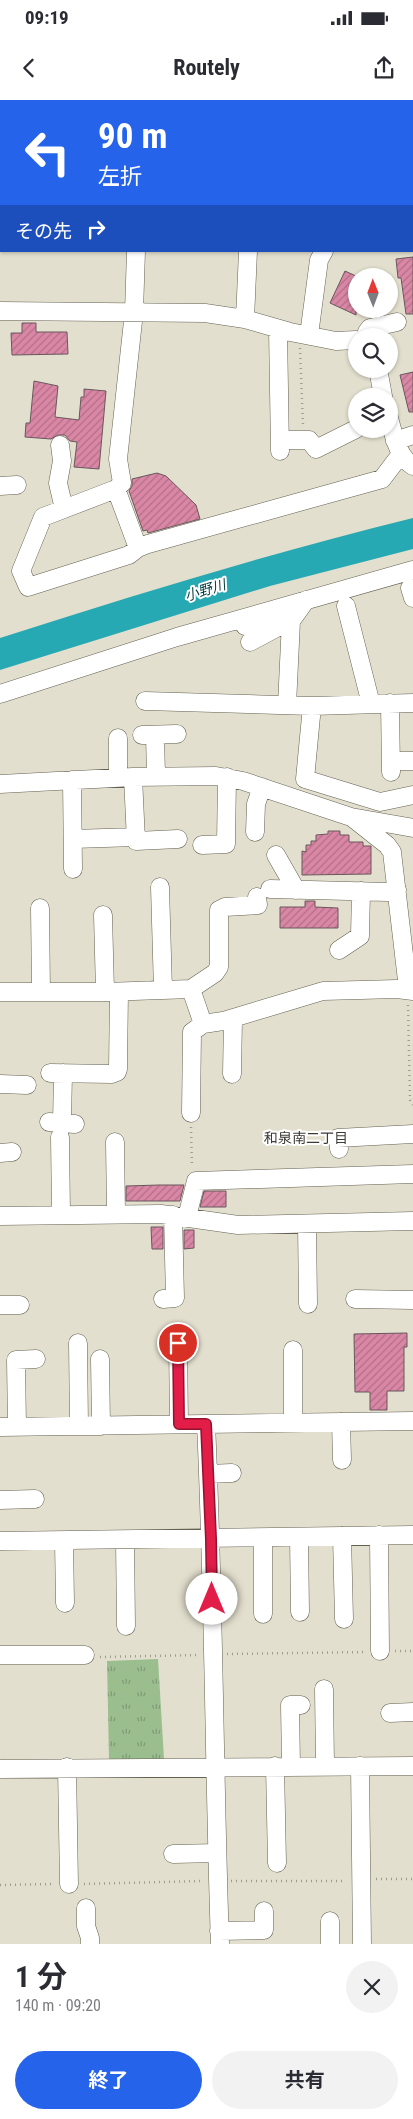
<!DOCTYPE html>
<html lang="ja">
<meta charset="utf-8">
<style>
body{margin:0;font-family:"Roboto Condensed","Noto Sans JP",sans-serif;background:#f2f2f3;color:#2b2b33;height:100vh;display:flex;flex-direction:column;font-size:19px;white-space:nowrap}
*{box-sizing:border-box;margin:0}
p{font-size:16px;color:#7c7c81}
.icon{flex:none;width:28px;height:28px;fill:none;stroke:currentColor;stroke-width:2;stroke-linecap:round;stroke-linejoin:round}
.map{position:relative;height:1844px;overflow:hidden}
.panel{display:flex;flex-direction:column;background:#fff;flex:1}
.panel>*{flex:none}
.banner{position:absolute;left:0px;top:0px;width:414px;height:152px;box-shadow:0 1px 4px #0004;background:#2563eb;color:#fff;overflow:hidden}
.needle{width:32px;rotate:359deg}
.controls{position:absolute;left:348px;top:168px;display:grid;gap:10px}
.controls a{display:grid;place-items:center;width:50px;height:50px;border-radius:50%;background:#fff;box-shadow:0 1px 4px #0004;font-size:25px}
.pin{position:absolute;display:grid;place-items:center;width:42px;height:42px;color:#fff;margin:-21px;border:2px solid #fff;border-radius:50%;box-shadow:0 1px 5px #0007}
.me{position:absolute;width:55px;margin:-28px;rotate:0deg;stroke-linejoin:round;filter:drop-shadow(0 0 4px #0008)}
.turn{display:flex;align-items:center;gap:18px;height:105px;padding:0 15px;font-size:22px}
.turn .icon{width:65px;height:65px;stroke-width:2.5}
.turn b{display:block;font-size:35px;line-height:42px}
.then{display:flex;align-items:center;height:48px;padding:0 15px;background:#0003;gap:10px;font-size:19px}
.round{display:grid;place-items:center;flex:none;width:52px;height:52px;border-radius:26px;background:#f2f2f3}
.head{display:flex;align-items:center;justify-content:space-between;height:85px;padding:0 15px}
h1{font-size:30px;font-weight:700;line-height:38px}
.cta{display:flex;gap:10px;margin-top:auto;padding:10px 15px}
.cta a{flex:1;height:58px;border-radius:30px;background:#2563eb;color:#fff;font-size:20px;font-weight:700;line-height:58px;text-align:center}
.cta a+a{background:#f2f2f3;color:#2b2b33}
.status{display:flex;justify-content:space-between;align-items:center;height:35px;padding:0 25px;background:#fff;direction:ltr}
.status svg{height:14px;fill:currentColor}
header{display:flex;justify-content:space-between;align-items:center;height:65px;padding:0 15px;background:#fff;font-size:22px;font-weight:700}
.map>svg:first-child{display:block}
</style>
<div class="status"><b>09:19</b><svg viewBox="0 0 49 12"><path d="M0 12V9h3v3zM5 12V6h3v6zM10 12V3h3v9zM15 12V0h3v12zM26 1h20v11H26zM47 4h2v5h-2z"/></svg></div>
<header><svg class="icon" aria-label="back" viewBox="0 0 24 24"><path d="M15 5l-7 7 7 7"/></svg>Routely<svg class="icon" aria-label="share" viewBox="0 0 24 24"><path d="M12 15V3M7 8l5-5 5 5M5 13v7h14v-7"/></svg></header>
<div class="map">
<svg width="413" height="1844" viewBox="0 0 413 1844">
<defs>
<pattern id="park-tufts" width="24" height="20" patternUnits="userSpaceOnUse" patternTransform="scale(1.25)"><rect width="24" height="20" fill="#9bbe8f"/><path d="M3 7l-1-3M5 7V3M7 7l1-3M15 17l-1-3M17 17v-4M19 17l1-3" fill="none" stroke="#809b76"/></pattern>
<pattern id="building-hatch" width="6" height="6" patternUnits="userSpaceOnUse" patternTransform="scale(1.25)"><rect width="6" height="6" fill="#da87a5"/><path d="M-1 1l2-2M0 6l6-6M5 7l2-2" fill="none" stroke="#b26f87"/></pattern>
</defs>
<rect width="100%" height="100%" fill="#e3dfce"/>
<path fill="url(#park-tufts)" d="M158 1559 164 1659H109L107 1561Z"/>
<path fill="#27a9b3" d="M413 418V449L270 486 0 570V538C137 494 274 452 413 418Z"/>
<path fill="url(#building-hatch)" stroke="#68575d" d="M413 157V214H406L401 178H398L396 159Z
M345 171 356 176V215L330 203Z
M22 223H36V232H67L68 254 12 255 11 233H22Z
M413 272V312H409L400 275Z
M34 281 58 286 55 317 79 320 81 297H84V289L106 291 99 369 74 367 77 342 70 341 65 335H58L51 339 25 337 26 323H30Z
M157 373 166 376 196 405 200 419 148 433 147 430 143 431 129 391 132 386V379Z
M328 731H340V735H349V742H363V746H371V774L302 775V751L306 752V745H311V741H316V735L328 734Z
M305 801H315V807L338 808V828H280V807H305Z
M159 1085H184L180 1101H126V1086Z
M204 1091H226V1107H200Z
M151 1127H163V1149H152Z
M184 1130H194V1148L184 1149Z
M407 1233V1247H404V1291H387V1310H370V1292H355L354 1234Z"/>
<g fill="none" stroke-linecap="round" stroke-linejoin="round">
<defs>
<path id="minor" d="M245 0V1
M392 0 393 1
M20 1 21 0
M288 1V0
M412 68H413
M0 73 1 69
M412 99 413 101
M412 133H413
M0 211 205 213 245 219 290 232 336 241 356 240
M245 219 248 151
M278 229 280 351
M309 235 319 160 324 151
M366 236 367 232 370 228 397 222
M378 269 383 296
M389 318C394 335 397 356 413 366
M280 340H309L316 349 356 329
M395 341 413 335
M60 345 62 361 58 383 64 409
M0 386 17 385
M116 389 122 383 118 359 134 212 136 151
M138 448 116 389 43 417 21 471 28 487 129 455 138 448 148 444 382 379 401 354
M410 488 413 498
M346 506 371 604
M245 526 291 521
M250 542 278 527
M0 594 177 537 413 470
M145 601 312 606 413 603
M390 603 391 672
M287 605 291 521 306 500
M312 606 305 679 380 702 413 695
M142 635 177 634
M155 635 156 676
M118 638V677
M391 661H413
M133 677 136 741 178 739
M72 680 73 769
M0 684 133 677 216 676 243 681 351 717 413 728
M354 719 387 745 392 752 408 889
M255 732 256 704 262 687
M73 739 136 737
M202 745 226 744 227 677
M276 755 296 790
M160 787 163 890
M270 789 388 792 397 790
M40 808 41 892
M103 815 105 892
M339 850 360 836 361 791
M191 889 215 873 219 867V810L225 807 258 805 257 797
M0 892H105L191 889 203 924 223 921 323 891 397 889 413 891
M50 973 112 974 117 972 118 969 119 892
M232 974 233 919
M0 984 27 985
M191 1013 192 932 203 924
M49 1022 75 1024
M62 1023 63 973
M60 1037 61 1114
M115 1042 116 1113
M339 1049 338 1038 413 1034
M0 1053 12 1052
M0 1116 161 1114 238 1125 413 1121
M187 1117 196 1081 413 1074
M307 1124 308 1204
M163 1199 175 1198 173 1115
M355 1199 413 1200
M0 1205H20
M78 1243 79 1326
M178 1243 179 1324
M293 1250V1322
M100 1259 101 1326
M341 1322 342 1360
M206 1324C214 1497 214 1671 220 1844
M0 1327 413 1321
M17 1327 16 1260 36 1259
M208 1374 232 1373
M0 1400 35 1399
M379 1435 380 1551
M342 1436 344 1519
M299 1437 300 1512
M263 1438V1514
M125 1440 126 1526
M0 1441 413 1435
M64 1441 65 1503
M0 1555H85
M324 1589 325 1666
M390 1613 413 1612
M275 1666 277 1763
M291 1666 290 1605H301
M360 1666 362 1844
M67 1667 69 1784
M0 1669 413 1666
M173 1754 217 1753
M86 1808V1826L90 1838V1844
M330 1821V1844
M219 1831 264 1830V1811"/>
</defs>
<use href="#minor" stroke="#646152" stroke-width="19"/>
<path stroke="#9f9c90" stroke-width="2.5" stroke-dasharray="1 4" stroke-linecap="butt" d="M129 0V1
M300 248 303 325
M408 905 410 1000 413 1005
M191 1027 192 1066
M395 1551H413
M227 1554 367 1552
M100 1557 199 1555
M376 1779H413
M231 1781H346
M84 1784 203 1781
M0 1785 53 1784"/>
<use href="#minor" stroke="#fff" stroke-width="18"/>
</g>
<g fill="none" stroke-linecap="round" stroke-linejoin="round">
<defs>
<path id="route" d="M178 1243 179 1324H206L211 1439 212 1499"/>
</defs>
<use href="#route" stroke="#92132f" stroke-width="12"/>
<use href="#route" stroke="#e11d48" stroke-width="9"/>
</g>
<g text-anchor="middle" stroke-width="4" stroke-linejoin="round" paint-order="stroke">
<g font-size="14" font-style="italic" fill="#003b3f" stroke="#fff">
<text transform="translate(205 490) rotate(-17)" y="5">小野川</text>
</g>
<g font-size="14" fill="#3c3a34" stroke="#fff">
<text x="306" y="1043">和泉南二丁目</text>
</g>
</g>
</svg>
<div class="controls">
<a><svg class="needle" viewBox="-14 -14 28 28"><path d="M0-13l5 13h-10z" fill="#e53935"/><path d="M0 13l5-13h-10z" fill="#7c7c81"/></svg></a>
<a><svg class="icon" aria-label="search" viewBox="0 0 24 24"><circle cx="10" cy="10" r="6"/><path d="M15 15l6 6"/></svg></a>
<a><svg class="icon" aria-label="layers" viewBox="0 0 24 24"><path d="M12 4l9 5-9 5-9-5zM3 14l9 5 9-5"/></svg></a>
</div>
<div class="pin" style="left:178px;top:1243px;background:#d93025"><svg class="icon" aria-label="arrive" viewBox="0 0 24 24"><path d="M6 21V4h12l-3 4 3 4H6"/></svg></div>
<svg class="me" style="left:212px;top:1499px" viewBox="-20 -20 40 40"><circle r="19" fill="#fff"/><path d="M0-13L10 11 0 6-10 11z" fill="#e11d48"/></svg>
<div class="banner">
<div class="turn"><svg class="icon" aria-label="left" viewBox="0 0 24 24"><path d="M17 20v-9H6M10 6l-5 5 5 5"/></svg><div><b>90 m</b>左折</div></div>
<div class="then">その先<svg class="icon" aria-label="right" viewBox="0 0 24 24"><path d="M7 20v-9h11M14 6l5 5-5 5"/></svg></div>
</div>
</div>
<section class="panel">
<div class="head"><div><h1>1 分</h1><p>140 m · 09:20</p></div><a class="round"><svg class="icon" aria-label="close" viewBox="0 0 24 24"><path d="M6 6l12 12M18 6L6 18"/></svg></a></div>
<div class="cta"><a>終了</a><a>共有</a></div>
</section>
